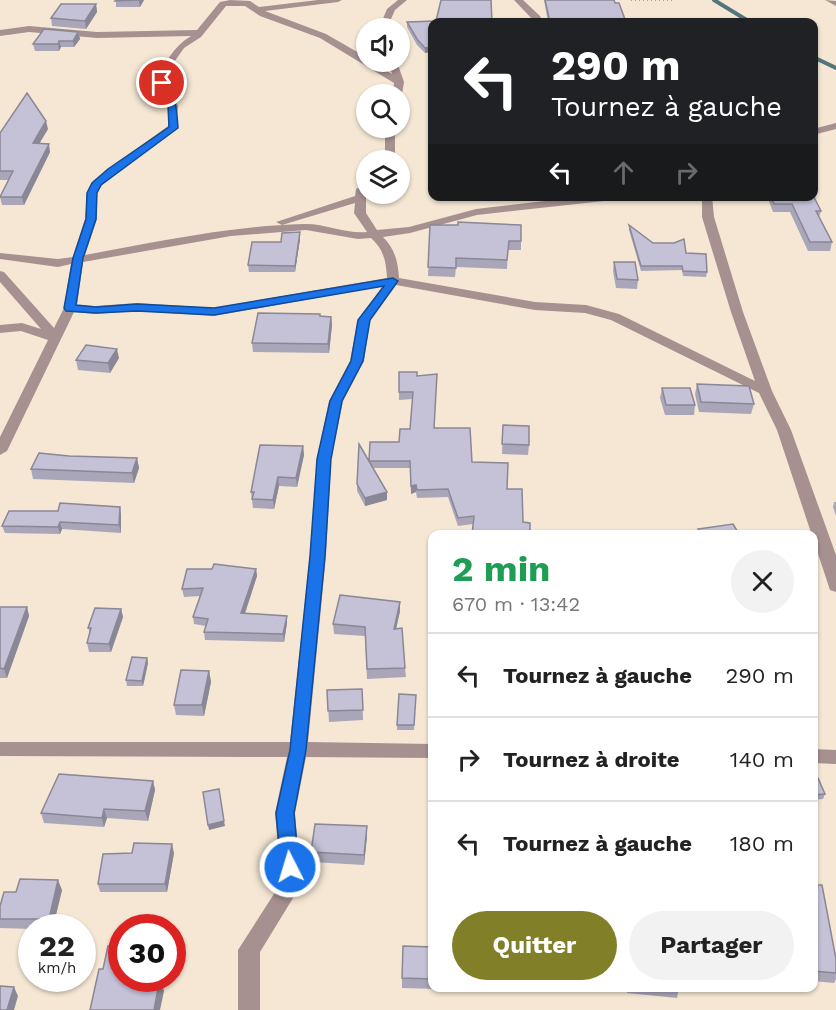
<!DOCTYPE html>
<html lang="fr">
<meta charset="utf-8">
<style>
body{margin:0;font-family:"Work Sans",sans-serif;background:#f2f2f2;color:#222;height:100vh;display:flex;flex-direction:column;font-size:22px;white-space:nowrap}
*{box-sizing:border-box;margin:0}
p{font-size:20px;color:#767676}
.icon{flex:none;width:33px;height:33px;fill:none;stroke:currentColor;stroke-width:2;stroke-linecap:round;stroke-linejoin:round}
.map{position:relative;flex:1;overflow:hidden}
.sheet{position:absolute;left:428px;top:530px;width:390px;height:462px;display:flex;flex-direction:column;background:#fff;border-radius:12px;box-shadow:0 2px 4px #0004}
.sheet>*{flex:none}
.guide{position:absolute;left:428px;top:18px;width:390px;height:183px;border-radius:12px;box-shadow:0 2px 4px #0004;background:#202124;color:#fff;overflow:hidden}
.fabs{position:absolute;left:356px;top:18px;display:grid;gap:12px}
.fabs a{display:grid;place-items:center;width:54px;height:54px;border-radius:50%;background:#fff;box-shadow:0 2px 4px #0004;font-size:30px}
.speed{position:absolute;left:18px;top:914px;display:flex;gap:12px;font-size:30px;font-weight:700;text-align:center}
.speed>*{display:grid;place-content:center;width:78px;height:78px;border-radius:50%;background:#fff;box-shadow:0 2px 4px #0004;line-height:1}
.speed small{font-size:15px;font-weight:400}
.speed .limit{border:9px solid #d22;background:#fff;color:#111}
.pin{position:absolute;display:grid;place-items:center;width:51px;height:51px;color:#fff;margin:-26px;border:3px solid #fff;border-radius:50%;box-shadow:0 2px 6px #0007}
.me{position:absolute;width:66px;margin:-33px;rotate:355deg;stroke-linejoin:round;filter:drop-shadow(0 0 4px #0008)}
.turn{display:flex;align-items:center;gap:21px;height:126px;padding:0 24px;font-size:27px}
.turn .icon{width:78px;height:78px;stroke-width:2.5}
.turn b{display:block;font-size:42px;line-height:51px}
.lanes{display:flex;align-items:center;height:57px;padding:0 24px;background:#0003;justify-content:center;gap:30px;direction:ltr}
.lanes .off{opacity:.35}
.round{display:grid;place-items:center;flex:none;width:63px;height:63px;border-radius:32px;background:#f2f2f2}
.overview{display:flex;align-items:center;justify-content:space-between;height:102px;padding:0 24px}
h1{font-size:36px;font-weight:700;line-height:45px;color:#1e9e55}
.primary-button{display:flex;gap:12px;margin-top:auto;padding:12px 24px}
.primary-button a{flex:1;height:69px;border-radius:36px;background:#818028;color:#fff;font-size:24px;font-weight:700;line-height:69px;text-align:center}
.primary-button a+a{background:#f2f2f2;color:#222}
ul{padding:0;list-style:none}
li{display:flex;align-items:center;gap:18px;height:84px;padding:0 24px;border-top:2px solid #e0e0e0}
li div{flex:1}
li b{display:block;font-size:22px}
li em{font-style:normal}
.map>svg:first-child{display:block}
</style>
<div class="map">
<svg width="836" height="1010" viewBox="0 0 836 1010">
<rect width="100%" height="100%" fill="#f5e7d4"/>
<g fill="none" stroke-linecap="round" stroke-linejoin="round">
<path stroke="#51767c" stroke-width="4" d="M714 0 750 22
M813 57 836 68"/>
<path stroke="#aca192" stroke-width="2" stroke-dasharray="1 3" stroke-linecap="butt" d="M631 0H672"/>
<path fill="#a79090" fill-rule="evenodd" d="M230 0 250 1 259 7 318 0H342L338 2 265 11 326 34 366 57V62H372L392 74 389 62H397L404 82 402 94 399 96 393 94 394 83 320 38 260 16 245 6H226L201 37 184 48 172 65 167 83 178 106 176 129 102 185 97 193V219L85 255C157 242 230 226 303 224 325 223 345 234 367 232L354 213 355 203 282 225 276 222 355 196 356 189 366 183V213L377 230 409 227 476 209 588 196H627L622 199 477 215 410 233 383 237C395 249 398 262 399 278L535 302 586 305 619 314 755 381 731 312 702 217V196H712L714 217 743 312 772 391 791 430 836 555V592L830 590 777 430 759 393 611 320 585 313 535 310 396 285 370 320 364 361 343 401 331 459 326 556 308 742 432 744V758L306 757 295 813 301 885 260 952V1010H238V950L281 883 275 813 287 757 0 756V742H290L310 556 317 459 329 401 350 361 358 320 383 286 214 316 137 311 95 314 74 312 7 451 0 455V437L48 340 21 331 0 333V325L22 323 41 329 0 282V271L4 272 54 328 64 308 71 264 58 267 0 259V253L58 259 73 257 85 219 87 193 93 181 168 126V106L157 83C164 63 173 47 191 36L97 38 29 32 0 36V30L29 26 97 32 197 30 220 2ZM306 230 358 239 371 238C384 250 386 261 387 278L214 308 137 303 95 306 77 305 83 262 231 236Z
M398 0H407L395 10 387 28H379L387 9Z
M514 0H523L540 16 543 22H535Z
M825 0 836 1V6Z
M836 123V129L813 135V129Z
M385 128H395V160H385Z
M813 749 836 750V764L813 763Z"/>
</g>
<path fill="#a9a6b9" d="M116 0H144L140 7H116Z
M491 0 425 53 417 45 407 27V22L436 21Z
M544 0H614L626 22H548Z
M96 4 97 12 86 29 52 26 51 18Z
M78 32 80 39 74 47H61L59 51H35L33 44Z
M48 129 39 143 50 152 24 205H2L0 197 9 180H0V133Z
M767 196H813L821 211 819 217 832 242 830 251H808L790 212H773Z
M430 225 521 241V250H508L507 269 456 267 455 277 428 276Z
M629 225 653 243 707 272 706 277 683 276 682 270 641 271 629 230Z
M300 239 295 272H249L248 265 281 242Z
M614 262 638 280 637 289 616 288 613 271Z
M331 317 332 325 329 353 253 352 252 343Z
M119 358 110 373 78 370 76 360Z
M399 372 417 376 435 428 472 462 508 463 473 524 458 526 448 497 417 498 416 492 411 494 410 468H373L387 492V500L365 506 357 491V484L369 461 399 442 410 429 413 399 399 400Z
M697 384 754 404 751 414 699 412 695 394Z
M662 388 695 405 694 415H665L660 398Z
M503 425 529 445 528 455 502 454Z
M303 446 304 455 297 487 279 486 274 509 253 508 251 492Z
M69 456 137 458 139 468 134 483 33 479 31 469Z
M834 502H836V516L833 507Z
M121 514V533L62 529 60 534 5 533 2 526Z
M256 569 257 576 245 614 287 616V623L284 642 205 640 204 632 206 626 194 624 193 617 201 596 184 597 182 589Z
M0 607H27L29 616 7 678H0Z
M121 609 123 617 111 652H89L87 643 90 633 88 628Z
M400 611 396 629 405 668 406 677 367 679 365 636 334 634 333 624Z
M147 658 148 663 143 686H127L126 680Z
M209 671 211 682 204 716 176 715 174 705Z
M362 689 363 720 329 722 327 690Z
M416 695 414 730H397V725Z
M813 778 825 794 823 799 813 800Z
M153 781 155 790 148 821 107 818 104 827 44 823 41 813Z
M367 826V836L364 865 312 862 311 852Z
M174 853 167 892H100L98 884Z
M813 885 836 959V979L834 983 813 981Z
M62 890 53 927H32V929L0 928V906Z
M432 947V987H436V989L402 988V978Z
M627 987H679V988L677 998 627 993Z"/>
<path fill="#8a8796" d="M139 0H144L140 7 139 1Z
M96 4 97 12 86 29 85 21Z
M78 32 80 39 74 47 73 41Z
M59 41 61 47 59 51 58 44Z
M432 47V52L425 53V48Z
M46 121 48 129 35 151 33 143Z
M49 144 50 152 24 205 22 197Z
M300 232V239L295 272V266Z
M331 317 332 325 329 353 328 344Z
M117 349 119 358 110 373 108 363Z
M303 446 304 455 297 487 296 478Z
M137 458 139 468 134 483 132 473Z
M278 477 279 486 274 509 273 500Z
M416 485V492L411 494V486Z
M387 492V500L365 506V498Z
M120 507 121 514V533L119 525Z
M60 522 62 529 60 534 58 527Z
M256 569 257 576 242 621 241 613Z
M400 602V611L394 638V629Z
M27 607 29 616 7 678 4 669Z
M121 609 123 617 111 652 109 644Z
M287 616V623L284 642 283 634Z
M147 658 148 663 143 686 142 681Z
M209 671 211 682 204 716 202 705Z
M153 781 155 790 148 821 145 811Z
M104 809 107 818 104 827 102 818Z
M224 821 225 826 209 830 208 825Z
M367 826V836L364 865V855Z
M172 844 174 853 167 892 165 884Z
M58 880 62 890 53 927H51L49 919Z
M160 978 164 991 160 1010H154Z
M14 987 18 996 14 1010H7Z"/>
<path fill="#c5c1d7" stroke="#8a8796" stroke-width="1.5" d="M116 0H139L115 1Z
M441 0H491L492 22H432V47L425 48 417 39 407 22 436 21Z
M545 0H614L615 3H619L626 22H550Z
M61 4H96L85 21 51 18Z
M44 29 78 32 73 41H59L58 44H33Z
M27 93 46 121 33 143 49 144 22 197H0L13 171H0V133Z
M813 195 821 211H816L832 242H810L792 204H774L771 196H813Z
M458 222 521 225V241H509L507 260 456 258V268L428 267 430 225H458Z
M629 225 653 243H674L684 239 686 253 706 254 707 272 683 271 682 266H641Z
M300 232 295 266 248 265 252 242H281L282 233Z
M614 262H635L638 280 617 279Z
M258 313 320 314V316L331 317 328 344 252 343Z
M86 345 117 349 108 363 76 360Z
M399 372H417V376L437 374 434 428H470L472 462 508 463 507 489H522L523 522 530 523V534H472L474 516 458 518 448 489 417 490 416 485 411 486 410 461H369L370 442H399L400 429H410L413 392H399Z
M697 384 749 386 754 404 701 402Z
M662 388H690L695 405H666Z
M503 425 529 426V445L502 444Z
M359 444 387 492 365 498 357 484Z
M260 445 303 446 296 478 278 477 273 500 252 499 254 492H251Z
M39 453 69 456 137 458 132 473 31 469Z
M60 503 120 507 119 525 60 522 58 527 2 526 9 511H58Z
M733 524 739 534H701L698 529Z
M214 564 256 569 241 613 287 616 283 634 204 632 208 619 193 617 203 588 182 589 187 569H212Z
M340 595 400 602 394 629 402 628 405 668 367 669 365 627 333 624Z
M0 607H27L4 669 0 668Z
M95 608 121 609 109 644 87 643 91 628H88Z
M132 657 147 658 142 681 126 680Z
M181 670 209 671 202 705H174Z
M362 689 363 710 328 711 327 690Z
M399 694 416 695 414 725H397Z
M59 774 153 781 145 811 104 809 102 818 41 813Z
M813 778H818L825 794 813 795Z
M219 789 224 821 208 825 203 792Z
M315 824 367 826 364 855 311 852Z
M134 843 172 844 165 884H98L103 854 132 853Z
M20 879 58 880 49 919H0V906L4 892H16Z
M813 885H822L836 959V973L813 971Z
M108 946H122V965L120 969H122V978H160L154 1010H90L99 969H103Z
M403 946 432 947V979L402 978Z
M0 986 14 987 7 1010H0Z"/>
<path fill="#1a73e8" stroke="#114b97" stroke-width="1.5" d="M162 81C176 89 177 113 178 128L101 185 97 193 96 219 83 258 76 305 96 307 137 304 214 308 393 278 398 281 370 320 363 361 342 401 331 459 325 556 306 750 294 813 299 867 296 872 290 875 283 872 281 867 276 813 290 750 310 556 317 459 330 401 351 361 358 320 384 286 214 315 137 311 96 313 66 311 64 308 73 258 86 219 87 193 92 183 108 169 169 127 168 106 158 83Z"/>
</svg>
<div class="fabs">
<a><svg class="icon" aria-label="sound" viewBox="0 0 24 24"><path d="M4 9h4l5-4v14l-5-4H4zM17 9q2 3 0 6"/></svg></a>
<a><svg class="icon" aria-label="search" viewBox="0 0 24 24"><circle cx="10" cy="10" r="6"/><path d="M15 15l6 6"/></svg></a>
<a><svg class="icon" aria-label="layers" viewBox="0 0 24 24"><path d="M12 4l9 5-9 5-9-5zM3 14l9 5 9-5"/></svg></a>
</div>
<div class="speed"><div>22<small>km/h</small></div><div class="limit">30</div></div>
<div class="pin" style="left:162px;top:83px;background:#d93025"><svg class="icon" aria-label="arrive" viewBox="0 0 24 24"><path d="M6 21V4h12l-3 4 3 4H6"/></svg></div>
<svg class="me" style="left:290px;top:867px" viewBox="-20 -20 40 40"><circle r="17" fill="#1a73e8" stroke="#fff" stroke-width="3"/><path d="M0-11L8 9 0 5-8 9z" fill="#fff"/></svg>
<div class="guide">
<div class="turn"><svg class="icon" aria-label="left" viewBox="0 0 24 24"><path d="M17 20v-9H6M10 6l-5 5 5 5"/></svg><div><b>290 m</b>Tournez à gauche</div></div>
<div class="lanes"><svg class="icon" aria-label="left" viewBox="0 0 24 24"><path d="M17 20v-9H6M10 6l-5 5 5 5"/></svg><svg class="icon off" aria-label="ahead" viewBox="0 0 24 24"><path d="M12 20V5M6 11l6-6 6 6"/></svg><svg class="icon off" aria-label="right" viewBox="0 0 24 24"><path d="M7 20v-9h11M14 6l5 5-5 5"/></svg></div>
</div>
<section class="sheet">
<div class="overview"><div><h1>2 min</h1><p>670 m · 13:42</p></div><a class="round"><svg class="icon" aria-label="close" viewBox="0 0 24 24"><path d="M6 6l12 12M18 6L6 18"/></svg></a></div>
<ul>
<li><svg class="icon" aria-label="left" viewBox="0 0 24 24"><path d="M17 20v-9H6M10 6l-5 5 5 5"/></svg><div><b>Tournez à gauche</b></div><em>290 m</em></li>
<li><svg class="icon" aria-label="right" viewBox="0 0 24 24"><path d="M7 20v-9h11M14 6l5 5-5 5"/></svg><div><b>Tournez à droite</b></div><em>140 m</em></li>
<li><svg class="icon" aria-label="left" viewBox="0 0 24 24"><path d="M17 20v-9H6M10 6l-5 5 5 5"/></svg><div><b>Tournez à gauche</b></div><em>180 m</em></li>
</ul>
<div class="primary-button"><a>Quitter</a><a>Partager</a></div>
</section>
</div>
